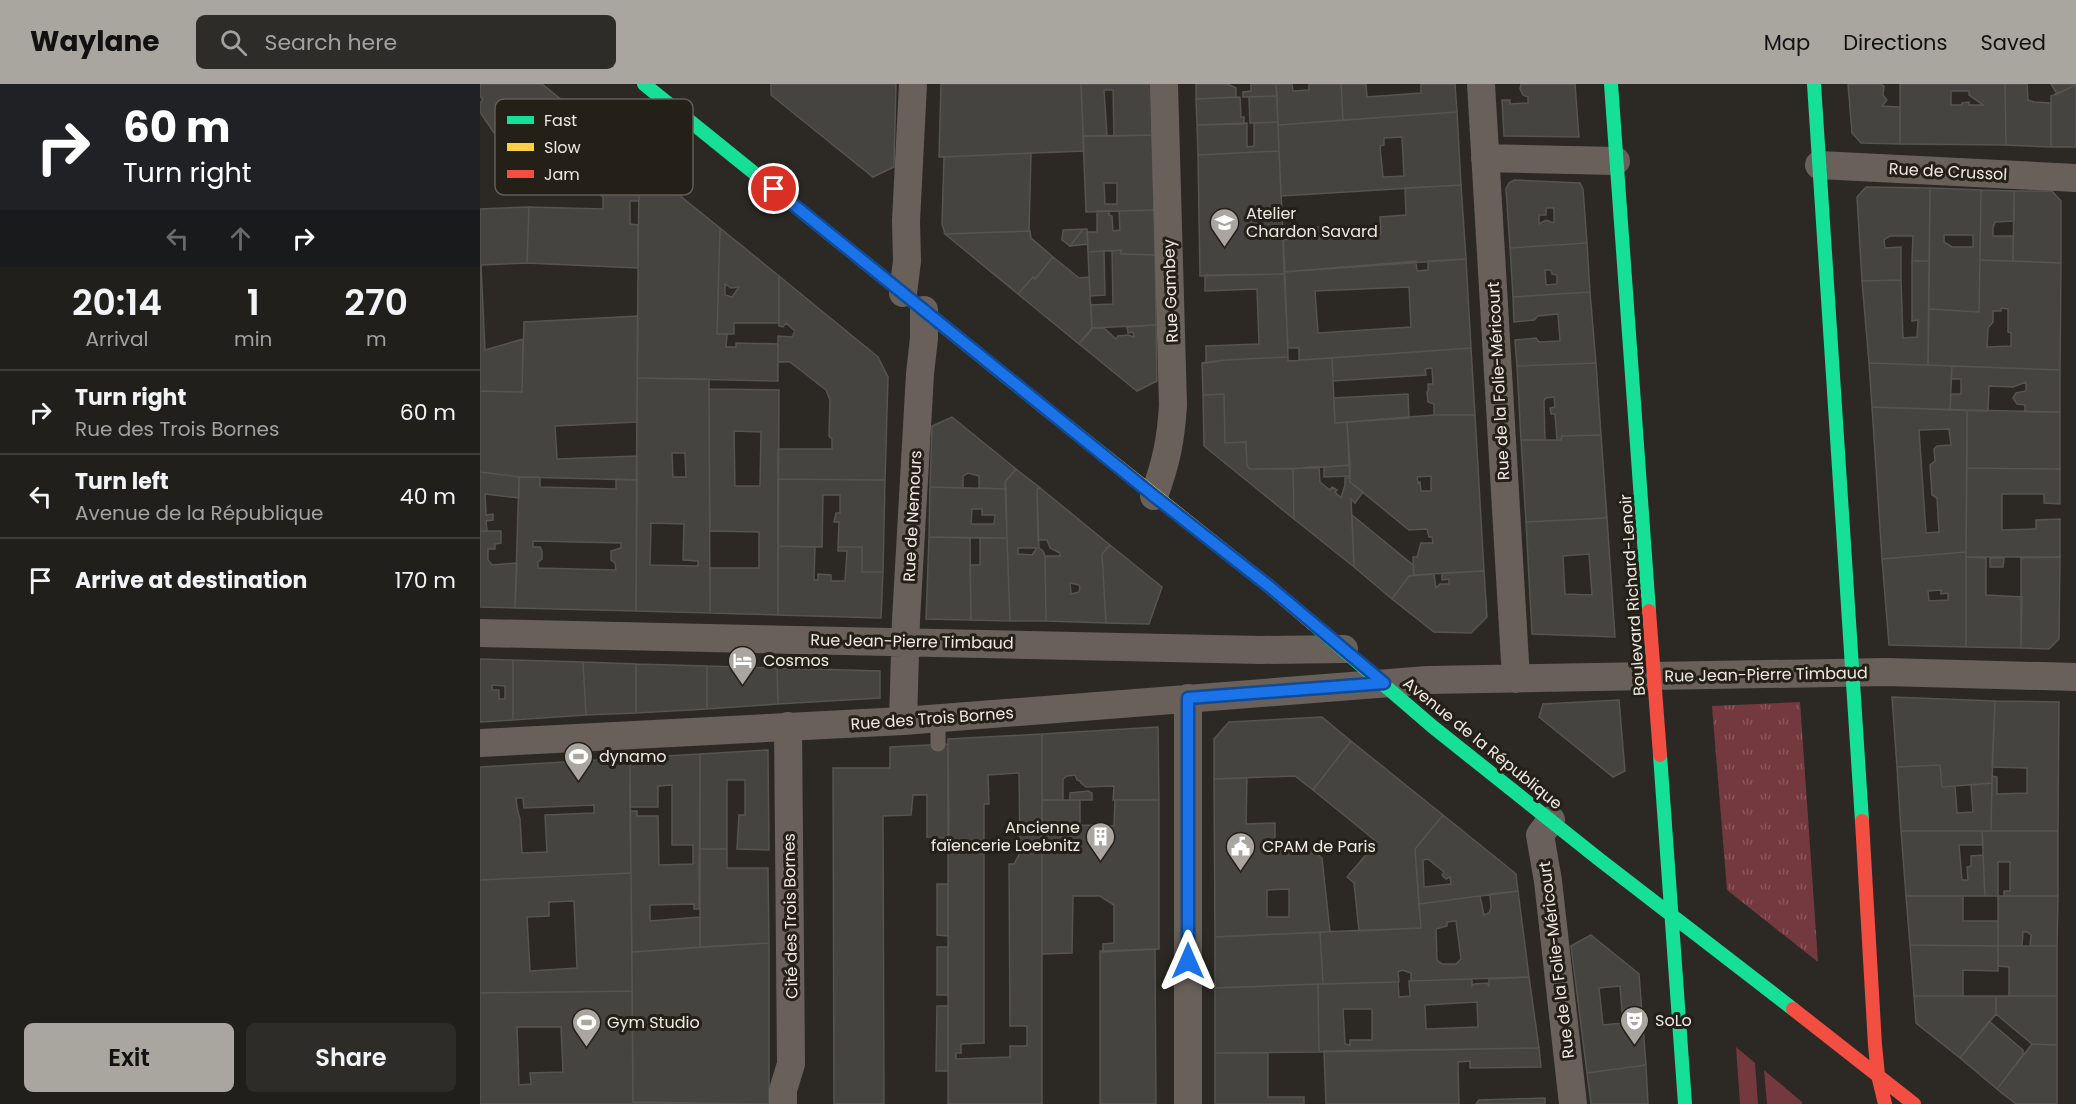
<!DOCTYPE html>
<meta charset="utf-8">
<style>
body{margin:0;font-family:Poppins,sans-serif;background:#2d2c28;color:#f1f3f6;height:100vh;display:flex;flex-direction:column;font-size:22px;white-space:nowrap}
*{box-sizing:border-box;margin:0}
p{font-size:20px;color:#a2a2a3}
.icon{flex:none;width:33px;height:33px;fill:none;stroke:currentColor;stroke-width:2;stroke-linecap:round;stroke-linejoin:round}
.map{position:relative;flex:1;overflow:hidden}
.sheet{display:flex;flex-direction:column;background:#211f1b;width:480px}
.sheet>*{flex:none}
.banner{background:#202124;color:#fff;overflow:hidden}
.pin{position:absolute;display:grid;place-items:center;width:51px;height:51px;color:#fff;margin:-26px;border:3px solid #fff;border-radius:50%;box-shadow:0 2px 6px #0007}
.me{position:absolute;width:66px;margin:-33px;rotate:0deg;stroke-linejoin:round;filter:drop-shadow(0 0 4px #0008)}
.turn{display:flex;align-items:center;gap:21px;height:126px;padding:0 24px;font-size:27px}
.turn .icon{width:78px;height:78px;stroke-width:2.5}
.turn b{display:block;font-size:42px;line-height:51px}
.lanes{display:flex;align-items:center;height:57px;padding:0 24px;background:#0003;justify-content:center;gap:30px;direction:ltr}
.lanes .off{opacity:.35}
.eta{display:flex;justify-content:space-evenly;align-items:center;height:102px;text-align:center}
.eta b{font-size:36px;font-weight:600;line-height:42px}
.action{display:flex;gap:12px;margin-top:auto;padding:12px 24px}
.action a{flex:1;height:69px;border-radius:9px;background:#a9a6a0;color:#111;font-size:24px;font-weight:600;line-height:69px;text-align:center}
.action a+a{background:#2d2c28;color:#f1f3f6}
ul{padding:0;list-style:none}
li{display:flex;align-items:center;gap:18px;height:84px;padding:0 24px;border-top:2px solid #3e3d3a}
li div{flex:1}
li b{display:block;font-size:22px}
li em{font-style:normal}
header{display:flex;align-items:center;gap:36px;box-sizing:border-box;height:84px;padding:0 30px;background:#a9a6a0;color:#111}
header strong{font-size:28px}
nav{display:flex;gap:33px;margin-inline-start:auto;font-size:21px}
.search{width:420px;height:54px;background:#2d2c28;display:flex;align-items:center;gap:15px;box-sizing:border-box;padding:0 21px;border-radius:9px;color:#a2a2a3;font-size:22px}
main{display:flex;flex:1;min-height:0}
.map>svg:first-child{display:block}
</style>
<header>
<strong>Waylane</strong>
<div class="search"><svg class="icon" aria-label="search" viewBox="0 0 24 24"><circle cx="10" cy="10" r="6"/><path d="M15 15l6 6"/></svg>Search here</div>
<nav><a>Map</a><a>Directions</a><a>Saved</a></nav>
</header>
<main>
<section class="sheet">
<div class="banner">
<div class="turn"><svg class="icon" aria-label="right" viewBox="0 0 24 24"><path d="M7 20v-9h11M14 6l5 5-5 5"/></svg><div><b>60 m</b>Turn right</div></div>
<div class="lanes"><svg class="icon off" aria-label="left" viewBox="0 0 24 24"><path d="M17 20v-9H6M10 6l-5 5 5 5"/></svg><svg class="icon off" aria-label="ahead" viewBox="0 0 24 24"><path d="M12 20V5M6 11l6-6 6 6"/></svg><svg class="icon" aria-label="right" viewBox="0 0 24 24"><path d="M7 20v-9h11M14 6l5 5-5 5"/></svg></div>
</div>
<div class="eta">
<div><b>20:14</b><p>Arrival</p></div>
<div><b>1</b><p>min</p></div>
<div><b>270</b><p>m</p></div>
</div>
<ul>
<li><svg class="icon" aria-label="right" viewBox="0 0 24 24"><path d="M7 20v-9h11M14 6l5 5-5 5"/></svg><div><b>Turn right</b><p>Rue des Trois Bornes</p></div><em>60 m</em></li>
<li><svg class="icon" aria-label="left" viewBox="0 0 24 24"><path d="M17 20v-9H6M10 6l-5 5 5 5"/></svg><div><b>Turn left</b><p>Avenue de la République</p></div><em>40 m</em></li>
<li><svg class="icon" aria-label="arrive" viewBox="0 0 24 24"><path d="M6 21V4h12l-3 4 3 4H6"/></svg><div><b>Arrive at destination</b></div><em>170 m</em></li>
</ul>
<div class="action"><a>Exit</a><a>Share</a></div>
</section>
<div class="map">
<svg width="1596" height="1020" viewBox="0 0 1596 1020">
<defs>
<pattern id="park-tufts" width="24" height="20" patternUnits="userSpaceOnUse" patternTransform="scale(1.5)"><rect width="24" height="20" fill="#74393f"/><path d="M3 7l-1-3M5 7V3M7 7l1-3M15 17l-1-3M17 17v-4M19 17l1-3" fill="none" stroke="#88565b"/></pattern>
</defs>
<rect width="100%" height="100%" fill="#2c2924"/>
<path fill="#74393f" d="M1256 963 1275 979 1278 1020H1260Z
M1284 986 1322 1018V1020H1287Z"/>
<path fill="url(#park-tufts)" d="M1320 618 1338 878 1247 806 1232 622Z"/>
<path fill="#454440" stroke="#555450" stroke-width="1.5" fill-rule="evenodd" d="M0 0H62L162 81 159 85V117H150V140L158 141V184L47 179 49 123 123 125V113L25 34 14 49 0 28V19L3 16 0 12Z
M291 0H416L414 83 393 93 291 11Z
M461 0H601L604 67 459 73Z
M601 0H671L672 51 634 52 633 6H624L627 52H603Z
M716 0H748L756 4V13L716 15Z
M771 0H796L797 12 763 13V8L771 7Z
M796 0H812L813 7 829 6V0H861L863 36 798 41Z
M861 0H886L887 13 941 9V0H975L977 28 863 36Z
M1041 0H1095L1099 53 1024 52 1022 16H1030V20L1048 19V13L1043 11 1040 5Z
M1368 0H1400L1404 2 1403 11 1407 16 1402 22 1420 23V60L1381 59 1372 49Z
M1420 0H1525L1526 61 1420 60ZM1471 7H1489V11L1503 21H1489V18L1482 19V21H1471Z
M1525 0H1547L1548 16 1554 18 1571 19V63L1526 61Z
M1571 0H1596V1L1577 10Z
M1596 1V63H1571V12Z
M797 12 798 38 770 39 769 13Z
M760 13 761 33H764V40L717 41 716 15Z
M977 28 981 101 801 112 798 41ZM922 53 924 92 903 93 900 62 904 61V54Z
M798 38 799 67 718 71 717 41 767 39V63L774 62V39Z
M672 51 674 126 606 128 603 52ZM624 99H637V120H625Z
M799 67 805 190 720 192 718 71Z
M551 69 549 147 465 150 462 140 464 73Z
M162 81 240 144 237 250H247L246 263H256V259L298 260V297L157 294 159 85Z
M1034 96 1100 99 1103 105 1107 159 1030 164 1026 105 1029 99ZM1066 124H1074V139L1066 136 1059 140V131H1066Z
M981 101 986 175 804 188 803 156 819 154 818 145 853 142V151L869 149V153L901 150 900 133 926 131 925 104Z
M1386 103 1450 104 1449 177H1432L1433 152H1410L1404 156 1405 164 1421 163V196L1382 197 1377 113Z
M1450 104 1501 106 1499 228 1449 225ZM1464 151H1493V163H1472L1464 158Z
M1501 106 1534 107V137L1515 138 1513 144V152H1533V177L1500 176Z
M1534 107H1572L1581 117V179L1533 177Z
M49 123 47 179 1 181 5 266 43 255 42 308 0 307V125Z
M674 126 675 171 641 170V166L608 168 607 148H617V127H629V131L632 132 633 147 640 146 639 127Z
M240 144 299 192V239H254V250H237ZM245 200 251 204 259 203 252 213 245 211Z
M603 145 590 162 582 156 583 146Z
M603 145H607L608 160 590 162Z
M550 147 551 154 573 173 555 195 553 193 538 210 465 150Z
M1107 159 1110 208 1033 213 1030 164ZM1065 186H1071L1072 190 1077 191V200L1066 201Z
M641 166V170L675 171 676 241 612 244 611 221 633 220 632 167Z
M624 167 625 211 610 212 608 168Z
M573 173 599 194 609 193 612 245 599 260 538 210 553 193 555 195Z
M986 175 991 264 819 276V264H808L804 188 936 177 937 187 948 186V177ZM929 203 931 243 838 249 835 207Z
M1500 176 1581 179 1580 286 1448 281 1449 225 1499 228ZM1521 224 1528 225V248L1531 249V262L1507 263 1508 244 1513 238V227H1521Z
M1432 177H1449L1448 281 1389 279 1382 197 1421 196 1423 254 1437 253 1438 236 1432 237Z
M805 190 808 273 745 276 726 279V262L779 260 777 205 725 207V191Z
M299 192 398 273 408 293 405 396 298 395V365H352V355L349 352 350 316 346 306 310 278H298V252L312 253 315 247 306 239 303 243 299 242Z
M1110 208 1116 279 1037 282 1035 256 1056 254 1059 258 1080 257 1078 230 1058 232 1054 236 1034 238 1033 213Z
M158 232 157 338 75 342 77 375 157 372V396L39 393 0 388V307L42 308 44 238Z
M676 241 677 297 657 307 599 260 612 244H624L636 255 638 252 648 251 654 253 653 248 648 249 647 243Z
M991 264 995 331H954V320L948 318 947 308 949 305H948V300H953L952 284 945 285 946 291 853 297 852 274Z
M808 273V277L852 274 855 339 867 338 870 381 832 384 770 385 767 382 766 358 745 359 744 310 723 311 722 279 745 276Z
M1116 279 1121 351 1082 352 1081 356H1077L1075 330H1071L1070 324 1075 323 1074 313 1066 314 1064 317 1065 356H1041L1037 282Z
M1389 279 1472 282 1470 326 1392 323Z
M1472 282 1580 286V328H1545V321L1537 320 1533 314 1536 309 1546 307V298L1533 303 1509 302 1508 327 1470 326 1471 310H1481V295H1471Z
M157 294 229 295 230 529 156 527ZM192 369H205L206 393H193ZM171 439 204 440 203 476 218 477V482L170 481Z
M229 305 299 306 298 531 230 529V484H279V448L230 447ZM254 347 281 348 280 402H255Z
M744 310 745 359 766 358 767 382 770 385H813L814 435 724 362 723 311Z
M928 310 929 334 855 339 854 314Z
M1392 323 1487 326 1486 468 1402 475ZM1469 345 1471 361 1457 362 1454 365 1455 377 1450 381 1452 411 1457 414 1459 448 1446 449 1439 346Z
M1487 326 1580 328V385L1487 384Z
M954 331H995L1004 487 934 491 933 473H937L941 459H953L952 453H949L947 445 929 446 870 398 867 338ZM951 392V407H941L940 398 938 399 937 393Z
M472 333 536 385 525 398 526 405 499 404V392L488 389 483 392V404L450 403 452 342Z
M1121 351 1127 434 1046 438 1041 356H1081L1082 352Z
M870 381V392L844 393V383Z
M832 383H839L840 398 850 406 852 403 857 406 855 408 861 414 865 401V394H870V398L883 408 875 419 871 415 874 483 814 435 813 385Z
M1487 384 1580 385V420L1564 419V410H1522V446L1556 445V436L1580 435V473H1486Z
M536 385 559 403 557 406 559 464 563 467 565 472 566 537H530L525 398ZM538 464H557L552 471 538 470Z
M0 388 39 393V414L5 410 6 431 13 430V436L6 437 7 447H0Z
M39 393H60V403L136 405V395L157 396 156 527 35 524ZM53 457 141 459V464L131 467V476L135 479 136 486 58 484V478L62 475V467L60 463H53Z
M298 395 405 396 403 488H382V463H358L359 438H354L356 429H360V411H343L342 463 298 462Z
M450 403 526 405 527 454 449 453ZM492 425H502V431H515L514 440H491Z
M559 403 630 461 622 470 626 539 566 537 565 472H580V469L570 464 567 456H558L557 406ZM590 499 599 501 600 503 599 508 591 510Z
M872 431 933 481 934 491 929 492 912 515 874 483Z
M1127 434 1135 553 1052 550 1046 438ZM1109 470 1112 511 1085 510 1083 472Z
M0 447H21V459L15 460V465H8V476L12 481 37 479 35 524 0 523Z
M449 453 490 454 491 536 446 535Z
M500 454H527L530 537 491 536 490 481H500Z
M630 461 682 503 669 540 626 539 622 470Z
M298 462 335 463 334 496H338V490L351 491V497H365L367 467H358V463H382V488H403L401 534 298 531Z
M1486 468V563L1409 561 1402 475ZM1461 506V510L1468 509V516L1449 517 1448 507Z
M1486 473 1506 474V511L1542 513 1541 564 1486 563Z
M1580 473 1579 555 1569 565 1541 564V474Z
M1510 474H1524L1523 483H1510Z
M1004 487 1007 533 991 549 954 548 912 515 929 492 954 490 956 504 960 500H969V495L962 496V489Z
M0 575 33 576V636L0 638ZM12 601 25 602V615H19V606H12Z
M33 576 103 578 106 631 33 636Z
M103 578 156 580V629L106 631Z
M156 580 227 582V625L156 629Z
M227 582 297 584 298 620 227 625Z
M297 584 400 587V614L298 620Z
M1412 613 1515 617 1512 699 1462 703 1460 681 1417 683Z
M1139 616 1145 687 1133 693 1059 633 1063 620Z
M1515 617 1579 618 1578 747H1511L1512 692 1517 693V710L1547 709V684L1512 683Z
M842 633 871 657 833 706 815 692 734 695V655L749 638Z
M678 643 679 716H633L634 702 606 703 601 699 600 697 597 696 595 691 587 692 583 695V716H562V650Z
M562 650V1020H468V655ZM539 689 540 769 534 780H529L530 942H547V962H530V973L476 975V969H481V960L504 959V720H509L508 691Z
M871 657 963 731 935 765 941 844 879 847 874 799 867 793 897 758 833 706Z
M468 660 469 754 447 753V711H433L431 731 403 732 404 1020H354L353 684H410V663Z
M288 666 289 766 257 765 259 731H265V696H247V765H220V670Z
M220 670 219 825H214V820L170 821V837L220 833V863L152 868 150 727H157V732H178L179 781 213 780V761H192V701L178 702V723H150V674Z
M150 674 151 789 0 796V683ZM36 714H43L44 724 114 721V729L65 731 67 768 42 769 40 735 37 724Z
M1460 681 1462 703 1475 702 1477 729 1493 728 1491 701 1512 699 1511 747H1421L1417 683Z
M767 694 766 740 795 739V762L827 761 842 774 850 848 735 853 734 695ZM809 805V833H787V806Z
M608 707 612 709V716H590V709Z
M562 716H600V741L634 742 635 716H679V865L623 868V860L634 859V821L620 812H593L592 869 562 870Z
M963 731 1036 790 1038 807 939 820 935 765ZM948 775 964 788 962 791 966 795 970 793 971 800 944 803 943 776Z
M1421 747H1502L1503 761H1479L1482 796H1488L1487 783 1491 782V772L1503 771 1505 812H1426Z
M1502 747H1578V812H1524V807H1530V778H1518V812H1505Z
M220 765H247V784H288L289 859 220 863Z
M151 789 152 907 0 909V796ZM94 817 97 884 50 887 47 833 69 832V818Z
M457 800H468V852L457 851Z
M1038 807 1049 893 931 897V889L922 886 918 888 919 898 843 900 840 848 941 844 939 820 1000 812 1004 831 1009 829 1011 824 1010 810ZM976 837 981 875 976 880H962L957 876 956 845 967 842V838Z
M1426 812H1483V837H1518V862L1430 861Z
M1518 812H1578L1577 862H1550L1551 851 1547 848H1543L1542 862H1518Z
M840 848 843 900 735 904V853Z
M1111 851 1159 890 1166 981 1107 989 1091 862ZM1140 902 1143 939 1123 941 1119 904Z
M289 859V1020L153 1018 152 868Z
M1430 861 1518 862V887L1483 886V912H1434Z
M1518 862H1577V912H1529V883L1518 882Z
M457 863H468V911H457Z
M675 865 676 1020H620V867Z
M1049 893 1059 964 839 968 838 900 918 898 919 913 930 912 929 897 992 895V902L994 900 1007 899 1009 902V895ZM997 918 998 943 946 945 945 921ZM863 925H892V956H870V961L865 960Z
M838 900 839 968 735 969V904Z
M152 907 153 1020H0V909ZM37 943H81L83 988 50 989 51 1000 39 1001Z
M1434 912H1516V930L1480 974 1436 939Z
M1516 912H1577V961L1552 960 1516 930Z
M457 922H468V987H456Z
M1509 937 1543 966V971L1517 1005 1480 974Z
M1552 960 1577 961V1020H1536L1517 1005Z
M1059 964 1061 983 990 984V977L978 978 979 1020H846L844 967Z
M735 969H788V1013H824V1020H735Z
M1166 981 1168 1020H1111L1107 989Z
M1065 1014V1020H996L999 1016Z
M153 1018 289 1020H153Z"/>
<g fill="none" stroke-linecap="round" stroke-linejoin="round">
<path stroke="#6a605a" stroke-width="15" d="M458 634V660"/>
<path stroke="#6a605a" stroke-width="28" d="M1001 0 1036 595
M1005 74 1136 77
M1339 81 1596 94
M423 209 427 177 426 137 433 0
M674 412C686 379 691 356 693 321L684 0
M0 549 781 566 864 565
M708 614V1020
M423 637 426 536 440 290 444 254V226
M0 659 423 637 948 596 1406 588 1596 593
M1071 736 1060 751 1068 797 1093 1020
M303 1020V1006L311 980 308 642"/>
<path stroke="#16e098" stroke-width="14" d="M164 0 561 321
M1131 0 1169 527
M1334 0 1382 737
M833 540 953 643 1120 776 1313 925
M1180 671 1205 1020"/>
<path stroke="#ffcf43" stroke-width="14" d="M561 321 790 503 833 540"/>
<path stroke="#f24e42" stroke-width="14" d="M1169 527 1180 671
M1382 737 1395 961 1398 991 1405 1020
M1313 925 1434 1020"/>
</g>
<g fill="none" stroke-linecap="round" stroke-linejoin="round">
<defs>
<path id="route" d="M294 105 674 412 790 503 904 599 708 614V877"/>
</defs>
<use href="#route" stroke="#114b97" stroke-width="15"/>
<use href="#route" stroke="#1a73e8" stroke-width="10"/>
</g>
<defs>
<symbol id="university-pin" viewBox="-11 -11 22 30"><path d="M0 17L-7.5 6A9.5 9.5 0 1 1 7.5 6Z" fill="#a9a6a0" stroke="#252017"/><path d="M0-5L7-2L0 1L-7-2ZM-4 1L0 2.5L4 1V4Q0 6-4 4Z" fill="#fff"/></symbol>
<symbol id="hotel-pin" viewBox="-11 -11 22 30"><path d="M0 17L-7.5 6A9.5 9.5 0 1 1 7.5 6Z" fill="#a9a6a0" stroke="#252017"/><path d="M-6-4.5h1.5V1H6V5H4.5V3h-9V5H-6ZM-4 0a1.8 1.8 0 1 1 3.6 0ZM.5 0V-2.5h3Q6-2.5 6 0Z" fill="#fff"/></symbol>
<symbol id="stadium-pin" viewBox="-11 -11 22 30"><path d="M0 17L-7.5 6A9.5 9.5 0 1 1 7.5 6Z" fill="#a9a6a0" stroke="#252017"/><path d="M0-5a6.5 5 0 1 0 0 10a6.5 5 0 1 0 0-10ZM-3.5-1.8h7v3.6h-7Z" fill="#fff"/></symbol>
<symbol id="building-pin" viewBox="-11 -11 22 30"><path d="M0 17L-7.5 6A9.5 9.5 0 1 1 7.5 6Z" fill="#a9a6a0" stroke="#252017"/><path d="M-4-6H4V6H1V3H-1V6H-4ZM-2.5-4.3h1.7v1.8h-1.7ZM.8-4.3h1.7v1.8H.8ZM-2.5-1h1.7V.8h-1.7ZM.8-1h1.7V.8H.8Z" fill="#fff"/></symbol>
<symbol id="civic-pin" viewBox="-11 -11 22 30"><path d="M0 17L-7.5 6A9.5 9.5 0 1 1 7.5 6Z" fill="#a9a6a0" stroke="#252017"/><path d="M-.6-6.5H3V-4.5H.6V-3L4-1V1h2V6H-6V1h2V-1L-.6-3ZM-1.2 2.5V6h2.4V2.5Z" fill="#fff"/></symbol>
<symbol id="theatre-pin" viewBox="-11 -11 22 30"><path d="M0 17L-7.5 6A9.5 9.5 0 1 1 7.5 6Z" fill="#a9a6a0" stroke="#252017"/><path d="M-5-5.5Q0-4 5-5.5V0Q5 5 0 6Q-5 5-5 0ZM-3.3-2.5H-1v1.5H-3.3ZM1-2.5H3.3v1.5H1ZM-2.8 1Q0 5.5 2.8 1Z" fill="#fff"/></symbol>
</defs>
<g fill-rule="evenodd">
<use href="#university-pin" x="728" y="122" width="33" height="45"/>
<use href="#hotel-pin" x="246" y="560" width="33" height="45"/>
<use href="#stadium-pin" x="82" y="656" width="33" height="45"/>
<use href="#building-pin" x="604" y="736" width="33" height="45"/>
<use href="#civic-pin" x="744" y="746" width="33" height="45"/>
<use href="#theatre-pin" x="1138" y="920" width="33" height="45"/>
<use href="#stadium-pin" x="90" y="922" width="33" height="45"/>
</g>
<g text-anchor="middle" stroke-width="6" stroke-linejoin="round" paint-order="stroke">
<g font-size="16" fill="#ede9e3" stroke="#252017">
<text transform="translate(1468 87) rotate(3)" y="6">Rue de Crussol</text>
<text transform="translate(690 207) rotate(-92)" y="6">Rue Gambey</text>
<text transform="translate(1018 297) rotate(-93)" y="6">Rue de la Folie-Méricourt</text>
<text transform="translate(432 432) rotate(-87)" y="6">Rue de Nemours</text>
<text transform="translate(1152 511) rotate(-94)" y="6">Boulevard Richard-Lenoir</text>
<text transform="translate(432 557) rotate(1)" y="6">Rue Jean-Pierre Timbaud</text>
<text transform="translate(1286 590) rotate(-1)" y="6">Rue Jean-Pierre Timbaud</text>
<text transform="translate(452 634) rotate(-4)" y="6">Rue des Trois Bornes</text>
<text transform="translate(1003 659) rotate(39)" y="6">Avenue de la République</text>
<text transform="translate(310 832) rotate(-91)" y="6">Cité des Trois Bornes</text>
<text transform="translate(1076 876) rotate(-97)" y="6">Rue de la Folie-Méricourt</text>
</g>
<g font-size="16" fill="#ede9e3" stroke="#252017" text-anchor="start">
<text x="766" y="135">Atelier<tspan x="766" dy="18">Chardon Savard</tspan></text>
<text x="283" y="582">Cosmos</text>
<text x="119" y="678">dynamo</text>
<text x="600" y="749" text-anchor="end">Ancienne<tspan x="600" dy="18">faïencerie Loebnitz</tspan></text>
<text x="782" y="768">CPAM de Paris</text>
<text x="1175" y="942">SoLo</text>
<text x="127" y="944">Gym Studio</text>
</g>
</g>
<rect x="15" y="15" width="198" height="96" rx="9" fill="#252017" stroke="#615c54" stroke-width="1.5"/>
<rect x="27" y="32" width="27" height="8" fill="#16e098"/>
<rect x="27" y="59" width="27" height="8" fill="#ffcf43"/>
<rect x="27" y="86" width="27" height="8" fill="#f24e42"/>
<g font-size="16" fill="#ede9e3">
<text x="64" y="42">Fast</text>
<text x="64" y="69">Slow</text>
<text x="64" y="96">Jam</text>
</g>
</svg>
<div class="pin" style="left:294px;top:105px;background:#d93025"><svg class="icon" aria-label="arrive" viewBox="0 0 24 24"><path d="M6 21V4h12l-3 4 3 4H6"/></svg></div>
<svg class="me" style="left:708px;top:877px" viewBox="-20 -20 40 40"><path d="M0-17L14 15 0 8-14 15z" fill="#1a73e8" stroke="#fff" stroke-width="4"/></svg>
</div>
</main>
